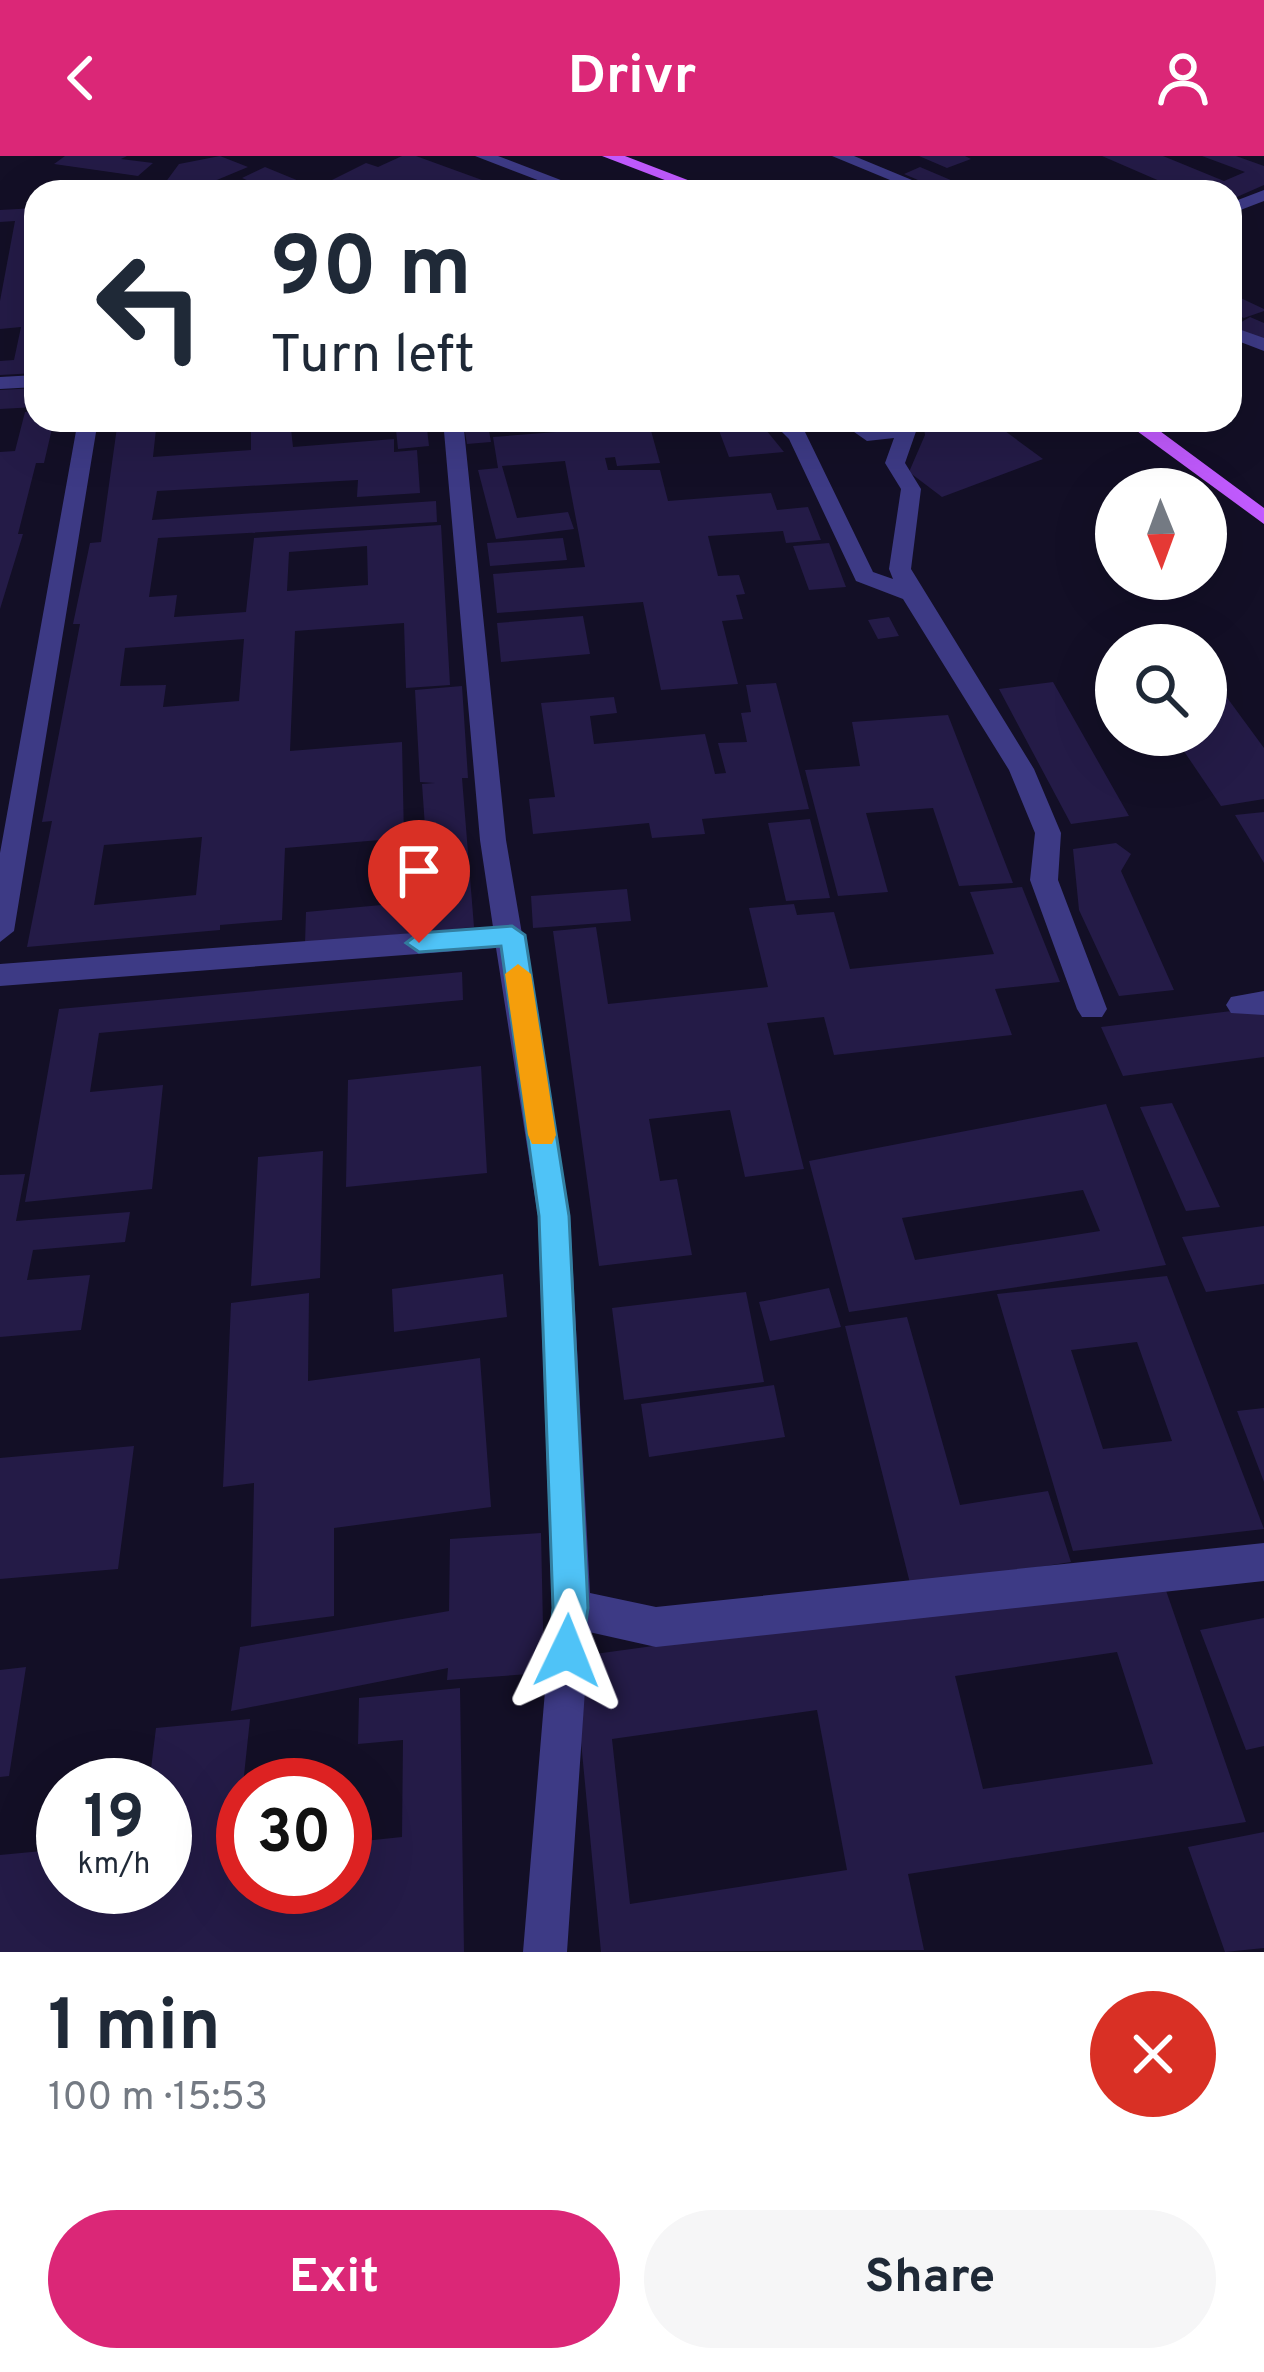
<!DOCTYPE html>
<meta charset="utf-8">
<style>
body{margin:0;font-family:Overpass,sans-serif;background:#f6f6f7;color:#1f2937;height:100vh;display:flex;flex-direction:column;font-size:45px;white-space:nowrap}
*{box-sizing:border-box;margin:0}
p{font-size:39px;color:#747a83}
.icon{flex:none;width:66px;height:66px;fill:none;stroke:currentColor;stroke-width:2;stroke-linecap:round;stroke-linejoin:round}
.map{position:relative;height:1796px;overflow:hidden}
.sheet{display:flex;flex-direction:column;background:#fff;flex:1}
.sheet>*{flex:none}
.banner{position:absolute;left:24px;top:24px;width:1218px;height:252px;border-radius:36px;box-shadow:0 12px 48px #0002;background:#fff;color:#1f2937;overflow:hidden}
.needle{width:78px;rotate:179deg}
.buttons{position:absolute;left:1095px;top:312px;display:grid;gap:24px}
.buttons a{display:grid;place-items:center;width:132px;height:132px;border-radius:50%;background:#fff;box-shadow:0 12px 48px #0002;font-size:60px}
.speed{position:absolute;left:36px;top:1602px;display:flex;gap:24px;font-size:60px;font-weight:700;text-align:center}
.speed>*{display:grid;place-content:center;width:156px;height:156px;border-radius:50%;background:#fff;box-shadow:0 12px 48px #0002;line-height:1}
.speed small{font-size:30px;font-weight:400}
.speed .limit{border:18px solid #d22;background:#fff;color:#111}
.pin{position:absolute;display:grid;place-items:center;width:102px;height:102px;color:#fff;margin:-123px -51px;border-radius:50% 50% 50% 0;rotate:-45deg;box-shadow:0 0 12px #0007}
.pin .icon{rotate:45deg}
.me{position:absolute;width:132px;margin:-66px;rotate:2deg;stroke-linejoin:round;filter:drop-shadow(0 0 9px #0008)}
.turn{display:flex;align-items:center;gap:42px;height:252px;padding:0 48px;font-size:54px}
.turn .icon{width:156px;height:156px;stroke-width:2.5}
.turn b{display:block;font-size:84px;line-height:102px}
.round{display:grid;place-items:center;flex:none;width:126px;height:126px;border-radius:63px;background:#f6f6f7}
.overview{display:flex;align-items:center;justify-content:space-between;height:204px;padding:0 48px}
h1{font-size:72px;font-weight:700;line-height:90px}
.button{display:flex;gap:24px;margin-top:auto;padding:24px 48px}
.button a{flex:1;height:138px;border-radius:72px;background:#db2777;color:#fff;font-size:48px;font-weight:700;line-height:138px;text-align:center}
.button a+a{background:#f6f6f7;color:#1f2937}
header{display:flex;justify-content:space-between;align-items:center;height:156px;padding:0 48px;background:#db2777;color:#fff;font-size:54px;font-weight:700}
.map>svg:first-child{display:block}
</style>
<header><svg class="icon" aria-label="back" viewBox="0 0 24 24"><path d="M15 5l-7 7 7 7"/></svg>Drivr<svg class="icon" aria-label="person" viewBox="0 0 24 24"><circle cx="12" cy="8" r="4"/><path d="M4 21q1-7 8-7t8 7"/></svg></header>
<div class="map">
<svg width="1264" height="1796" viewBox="0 0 1264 1796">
<rect width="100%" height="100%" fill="#130f26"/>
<path fill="#241b47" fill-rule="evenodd" d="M65 0H127L121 3 153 7 138 20 54 8Z
M220 0 248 11 200 31 165 27 179 8Z
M402 0H416L504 32 447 36 429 29 415 36H308L366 7 378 11Z
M919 0H965L971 3 947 12Z
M1102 0H1163L1224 25 1245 16 1202 0H1236L1264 10V29L1230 44V36H1185Z
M265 11 299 25 275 36 242 22Z
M920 11 979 36H946L904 18Z
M87 27 86 36H38L39 30Z
M36 52V217L0 219V205L14 204 21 171 0 173V145L15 65 0 66V54Z
M1230 137 1264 153V155L1244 162 1230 156Z
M1250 161 1264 167V184L1233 171Z
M36 232V251L0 253V234Z
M36 255V264H54L44 307H36L18 378H23L0 453V296L15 295 25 256Z
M118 264H157L153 301 251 294V264H290L293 291 394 283V296L417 294 420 337 357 341 358 324 157 335 152 364 436 345 437 366 158 382 149 441 177 439 174 461 246 456 254 382 441 369 450 529 406 532 404 467 295 475 290 595 402 586 404 682 285 692 282 764 220 769V774L27 791 52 665 42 666 80 468H73L90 387 101 386ZM367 390 368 429 287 435 289 396ZM244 483 239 545 163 551 166 529 120 530 125 492ZM202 681 196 739 94 749 104 689Z
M395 264H426L429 290 398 293Z
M463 264H487L491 286 467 288Z
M606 264H648L660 307 617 310 615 301 605 302 608 314H660L668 345 771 337 777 354 808 351 821 384 786 387 783 375 708 380 718 420 739 419 745 438 736 439 743 463 722 465 738 528 661 534 643 446 497 457 493 418 585 411 565 305 502 310 517 362 568 356 574 373 496 383 478 314 498 312 493 281 607 272Z
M715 264H758L784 296 729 301Z
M923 264H990L1043 303 942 341 909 316 925 279Z
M563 382 567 404 490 410 487 387Z
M829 387 846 431 809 434 793 390Z
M583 460 590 498 501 506 497 467Z
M889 461 899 480 878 483 868 464Z
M1206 513 1264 592V643L1221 650 1173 579H1206Z
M1053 526 1129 660 1071 668 999 533Z
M776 527 809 653 702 663 705 678 652 682 649 667 533 678 529 643 555 641 541 547 614 541 617 557 590 560 594 588 705 578 715 618 726 617 718 587 747 586 741 557 751 556 746 529Z
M462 530 468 622H462L474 771 305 788 306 756 403 747 401 687 426 685 422 628 435 627 420 626 415 534Z
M948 559 1013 727 959 730 933 652 866 657 888 736 838 740 805 614 860 610 852 566Z
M1264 656V707L1235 659Z
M810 663 830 742 786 745 768 667Z
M1116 687 1131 698 1121 715 1174 834 1119 840 1079 754 1073 693Z
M1022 731 1060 826 995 833 1012 879 834 899 824 861 767 867 804 1013 745 1021 730 954 649 963 660 1025 677 1023 692 1099 599 1110 553 775 596 771 608 848 768 831 749 752 794 748 797 759 834 756 850 813 994 798 970 736Z
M627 733 631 765 533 772 531 740Z
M462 816 463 844 99 877 90 936 163 929 152 1033 25 1046 59 853Z
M1264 851V901L1123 920 1101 871Z
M481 910 487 1017 346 1031 348 924Z
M1172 947 1220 1051 1186 1055 1140 951Z
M1106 948 1166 1109 849 1156 809 1005ZM1083 1034 1100 1075 915 1104 902 1062Z
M323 995 320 1122 251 1130 258 1001Z
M25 1018 16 1065 130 1056 125 1086 33 1094 27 1124 90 1119 81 1174 0 1181V1019Z
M1264 1070V1128L1206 1136 1182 1081Z
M503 1118 507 1161 394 1176 392 1133Z
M1167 1120 1264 1373 1073 1395 997 1138ZM1137 1186 1172 1285 1103 1293 1071 1194Z
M829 1132 841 1171 770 1185 759 1146Z
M746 1136 764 1226 624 1244 612 1152Z
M309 1137 308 1225 480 1202 491 1351 334 1372V1460L251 1471 254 1327 223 1331 231 1147Z
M907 1161 960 1349 1048 1335 1071 1406 911 1431 845 1170Z
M774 1229 785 1281 649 1301 641 1248Z
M1264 1252V1326L1237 1255Z
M134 1290 118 1413 0 1423V1302Z
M541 1377 544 1517 447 1524 448 1512 231 1555 240 1491 449 1455 450 1383Z
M1161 1420 1246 1666 908 1718 924 1794 601 1796 573 1501ZM1117 1496 1153 1608 983 1633 955 1520ZM817 1554 847 1714 630 1748 612 1583Z
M1264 1462V1590L1246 1594 1200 1474Z
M26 1511 9 1620 0 1621V1514Z
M460 1532 464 1796H0V1699L63 1693V1731H165V1629H149L156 1572 250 1563 243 1629V1731H345V1687L402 1681 403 1584 358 1588 359 1542Z
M1264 1676V1792L1225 1796 1188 1691Z"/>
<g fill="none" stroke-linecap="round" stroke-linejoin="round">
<path fill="#3d3a85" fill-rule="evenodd" d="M475 0H498L592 36H569Z
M832 0H854L941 36H919Z
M1264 34V45L1230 58V47Z
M1230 170 1264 182V195L1230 182Z
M36 219V231L0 233V221Z
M78 264H98L14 775 0 786V697Z
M443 264H463L506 684 570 1060 590 1437 656 1451 1264 1387V1425L656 1491 589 1476 567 1796H523L552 1452 538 1060 496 792 0 830V808L493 771 480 684Z
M770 264H792L805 276 873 416 893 423 889 413 901 333 885 307 894 282 867 285 837 264H861L877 274 900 264H920L905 307 921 333 911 413 1034 613 1061 677 1058 724 1107 853 1102 861H1082L1077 853 1030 724 1035 677 1009 614 903 443 856 425 789 283Z
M1264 835V859L1231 857 1226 849 1231 841Z"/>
<path fill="#c25bff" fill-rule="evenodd" d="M602 0H625L719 36H696Z
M1122 264H1145L1264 352V368Z"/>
</g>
<path fill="#4fc3f7" stroke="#337fa1" stroke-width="3" d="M512 770 525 779 569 1060 588 1452 580 1507 567 1513 555 1507 549 1495 553 1452 539 1060 501 790 419 796 406 787 419 777Z"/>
<path fill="#f59e0b" d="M518 808 531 818 556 979 552 988H532L528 979 505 818Z"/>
</svg>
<div class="buttons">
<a><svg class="needle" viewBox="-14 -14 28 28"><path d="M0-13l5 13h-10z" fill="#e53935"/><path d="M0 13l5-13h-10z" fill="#747a83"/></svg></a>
<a><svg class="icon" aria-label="search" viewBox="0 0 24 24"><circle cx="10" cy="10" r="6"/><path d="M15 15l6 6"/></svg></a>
</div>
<div class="speed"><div>19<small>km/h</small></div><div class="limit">30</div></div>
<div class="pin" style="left:419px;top:787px;background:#d93025"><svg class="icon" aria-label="arrive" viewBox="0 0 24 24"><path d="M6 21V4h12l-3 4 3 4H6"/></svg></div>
<svg class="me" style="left:567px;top:1495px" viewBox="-20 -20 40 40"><path d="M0-17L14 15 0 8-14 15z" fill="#4fc3f7" stroke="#fff" stroke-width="4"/></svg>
<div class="banner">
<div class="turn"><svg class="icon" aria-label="left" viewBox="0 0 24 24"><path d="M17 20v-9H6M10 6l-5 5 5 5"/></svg><div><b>90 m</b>Turn left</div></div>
</div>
</div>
<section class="sheet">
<div class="overview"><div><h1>1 min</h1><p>100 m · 15:53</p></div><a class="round" style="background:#d93025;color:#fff"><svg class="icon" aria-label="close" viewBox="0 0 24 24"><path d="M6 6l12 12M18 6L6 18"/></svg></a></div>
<div class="button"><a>Exit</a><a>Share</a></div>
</section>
